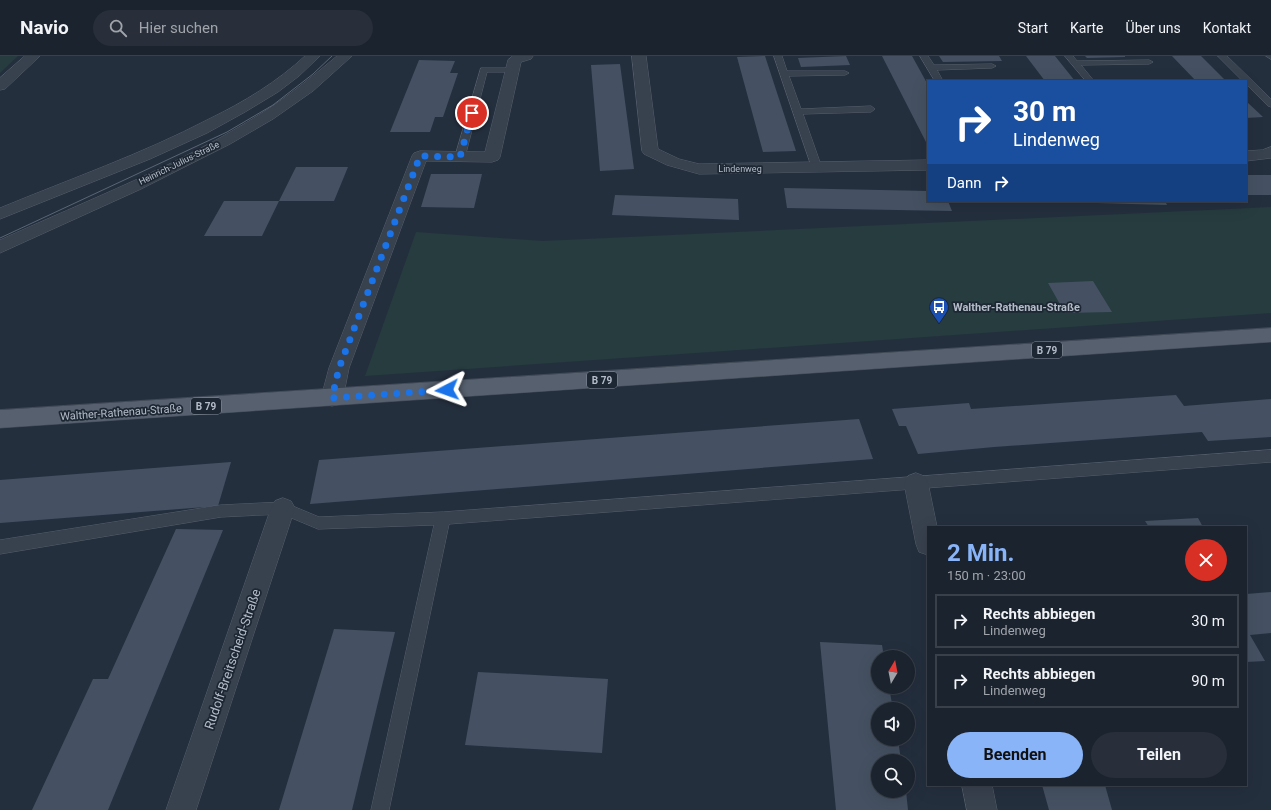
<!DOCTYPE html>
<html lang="de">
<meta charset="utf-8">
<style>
body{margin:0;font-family:Roboto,sans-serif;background:#282f3a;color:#f1f3f6;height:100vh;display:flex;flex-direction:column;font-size:15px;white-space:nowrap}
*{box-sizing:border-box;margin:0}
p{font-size:13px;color:#a0a4aa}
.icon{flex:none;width:22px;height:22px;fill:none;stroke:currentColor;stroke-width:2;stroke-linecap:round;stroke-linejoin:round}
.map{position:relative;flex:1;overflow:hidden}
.sheet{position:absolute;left:927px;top:470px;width:320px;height:260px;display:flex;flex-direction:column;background:#1b232e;border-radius:0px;box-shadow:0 4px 16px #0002,0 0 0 1px #39404a}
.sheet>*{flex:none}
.top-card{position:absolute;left:927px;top:24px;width:320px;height:122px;border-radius:0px;box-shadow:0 4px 16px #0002,0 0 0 1px #39404a;background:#1a4fa0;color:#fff;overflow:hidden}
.needle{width:26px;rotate:10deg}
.fabs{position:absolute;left:871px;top:594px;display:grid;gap:8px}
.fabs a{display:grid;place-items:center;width:44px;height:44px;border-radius:50%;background:#1b232e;box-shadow:0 4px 16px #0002,0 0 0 1px #39404a;font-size:20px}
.pin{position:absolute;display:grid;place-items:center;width:34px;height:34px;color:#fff;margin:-17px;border:2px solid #fff;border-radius:50%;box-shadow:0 1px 4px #0007}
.me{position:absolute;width:44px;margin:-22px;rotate:266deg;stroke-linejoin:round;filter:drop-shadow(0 0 3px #0008)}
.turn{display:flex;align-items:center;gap:14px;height:84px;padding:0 20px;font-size:18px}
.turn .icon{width:52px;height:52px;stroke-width:2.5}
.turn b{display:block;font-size:28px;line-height:34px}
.then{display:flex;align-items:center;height:38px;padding:0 20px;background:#0003;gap:8px;font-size:15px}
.round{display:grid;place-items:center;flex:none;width:42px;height:42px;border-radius:21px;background:#282f3a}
.summary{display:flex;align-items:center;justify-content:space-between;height:68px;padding:0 20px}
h1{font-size:24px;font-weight:700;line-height:30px;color:#8ab4f8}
.button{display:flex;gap:8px;margin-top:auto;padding:8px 20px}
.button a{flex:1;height:46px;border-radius:24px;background:#8ab4f8;color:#111;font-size:16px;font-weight:700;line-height:46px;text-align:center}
.button a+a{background:#282f3a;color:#f1f3f6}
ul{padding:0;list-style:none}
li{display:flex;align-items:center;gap:12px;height:54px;margin:0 8px 6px;padding:0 12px;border:2px solid #39404a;border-radius:0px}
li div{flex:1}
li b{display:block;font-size:15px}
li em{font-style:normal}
header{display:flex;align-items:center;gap:24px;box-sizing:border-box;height:56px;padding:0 20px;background:#1b232e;border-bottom:1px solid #39404a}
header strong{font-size:19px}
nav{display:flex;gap:22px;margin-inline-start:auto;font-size:14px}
.search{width:280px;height:36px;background:#282f3a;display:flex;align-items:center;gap:10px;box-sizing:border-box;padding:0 14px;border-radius:22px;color:#a0a4aa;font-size:15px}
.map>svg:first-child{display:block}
</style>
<header>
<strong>Navio</strong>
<div class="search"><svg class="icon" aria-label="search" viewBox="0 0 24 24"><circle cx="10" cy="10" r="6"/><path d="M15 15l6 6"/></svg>Hier suchen</div>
<nav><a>Start</a><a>Karte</a><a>Über uns</a><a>Kontakt</a></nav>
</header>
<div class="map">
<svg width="1271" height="754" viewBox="0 0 1271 754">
<rect width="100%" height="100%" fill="#242f3e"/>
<path fill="#263c3f" d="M0 0H18L0 17Z
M1271 151V257L365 320 416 176 543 185Z"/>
<path fill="#455162" d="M765 0 796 95 763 96 737 1Z
M846 0 850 9 801 11 798 2Z
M882 0H912L928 29V90Z
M939 0H999L1002 5 943 6Z
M1026 0H1055L1075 25H1045Z
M1085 0H1125V1L1087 2Z
M1172 0H1201L1226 25H1196Z
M419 4 455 5 450 17H458L443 61H435L430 76H390Z
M620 8 634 113 600 115 591 9Z
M1246 45 1263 61 1246 62Z
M296 111H348L334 145H279L262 180H204L224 145H279Z
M431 118H482L474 152 421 151Z
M1246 119H1271V139H1246Z
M784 132 928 135V145H948L952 155 787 152Z
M615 139 738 143 739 164 612 159Z
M1061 145H1165L1167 149 1061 146Z
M1093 225 1112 256 1065 257 1048 227Z
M1176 339 1184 350 1271 343V381L1208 385 1202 376 994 391 918 398 906 370H899L892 353 969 347 971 353Z
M859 363 873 403 310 448 319 404Z
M231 406 218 450 0 467V424Z
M1198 462 1203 471H1149L1145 465Z
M176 473 223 474 108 754H32L93 623H108Z
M1271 536V577L1250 579 1265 605 1246 606V538Z
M334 573 395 576 352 754H279Z
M820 586 882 589 884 601H878V631H889L893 653H878V683H898L901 705H878V735H906L908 754H836Z
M478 616 608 623 602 697 465 689Z
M1042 729H1105L1112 754H1049Z"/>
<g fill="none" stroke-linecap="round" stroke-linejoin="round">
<defs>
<path id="service" d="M774 0H782L787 15H845L849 17 845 19 789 20 801 53 871 50 875 53 871 56 803 58 822 112 820 114 817 115 812 112Z
M920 0H928L934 9 992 8 996 10 992 12 937 14 943 25H935Z
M1065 0H1073L1077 5 1149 4 1153 6 1149 8 1081 9 1094 25H1086Z
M1218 0H1227L1271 43V51L1268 50 1246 28V25H1243Z
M1266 0H1271V3Z
M481 12H512L516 14 512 16H487L465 101 463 103H457L455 101Z
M1271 394V406L449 468 389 754H371L434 469 318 473 282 458 221 461 0 498V484L221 449 283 446 319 461 443 456Z"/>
<path id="minor" d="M25 0H40L5 33 0 34V22Z
M513 0H533L531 3 521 6 500 101 498 104 492 106 426 105 349 312 343 342 340 348 332 350 324 348 321 342 329 312 412 100 414 97 420 95 485 96 508 4Z
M632 0H646L658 93 679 103 699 108 928 104V114L699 118 667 109 644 98 642 95Z
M1271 91V102L1246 105V95L1262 94Z
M916 417 924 420 928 427 937 471H928V499L919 496 916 488 904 427 908 420Z
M283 442 291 445 295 452 196 754H166L271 452 275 445Z
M962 729H992L997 754H967Z"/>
<path id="tertiary" d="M305 0H320L299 20 278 36 245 56 207 77 150 103 0 163V152C70 123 142 98 209 63 244 46 277 26 305 0Z
M337 0H352L313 35 273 63 230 88 141 133 0 197V184C88 144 180 109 262 57 289 40 313 20 337 0Z"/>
<path id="primary" d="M1271 272V286L0 372V354Z"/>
</defs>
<use href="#service" stroke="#565f6c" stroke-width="1"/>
<use href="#minor" stroke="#565f6c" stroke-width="1"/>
<use href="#tertiary" stroke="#565f6c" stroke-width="1"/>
<use href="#primary" stroke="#414a57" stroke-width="1"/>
<use href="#service" fill="#38414e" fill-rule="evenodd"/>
<use href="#minor" fill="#38414e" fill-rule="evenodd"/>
<use href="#tertiary" fill="#38414e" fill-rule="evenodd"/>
<use href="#primary" fill="#56606e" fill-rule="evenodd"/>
<path stroke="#5a6575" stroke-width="1" d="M0 182 227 76 273 49 313 18 332 0"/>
</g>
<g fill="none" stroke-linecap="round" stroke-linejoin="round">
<path stroke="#1a73e8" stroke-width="7" stroke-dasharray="0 12.6" d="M447 334 332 342 339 312 420 100 460 101 472 57"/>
</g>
<defs>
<symbol id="bus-pin" viewBox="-11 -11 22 30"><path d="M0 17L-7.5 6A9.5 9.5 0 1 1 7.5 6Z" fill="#1a4fb4" stroke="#1d2633"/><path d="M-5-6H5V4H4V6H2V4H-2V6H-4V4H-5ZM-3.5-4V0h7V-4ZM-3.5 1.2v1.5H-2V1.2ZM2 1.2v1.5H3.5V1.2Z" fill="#fff"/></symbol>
</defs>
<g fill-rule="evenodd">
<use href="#bus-pin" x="928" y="240" width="22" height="30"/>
</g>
<g text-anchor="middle" stroke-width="3.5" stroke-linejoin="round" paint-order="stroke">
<g font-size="9" fill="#b4bcc9" stroke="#1d2633">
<text transform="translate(179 107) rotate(-26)" y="3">Heinrich-Julius-Straße</text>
<text x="740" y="116">Lindenweg</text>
</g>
<g fill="#1d2633" stroke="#878f9c" stroke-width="1">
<rect x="1032" y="286" width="30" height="16" rx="3"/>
<rect x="587" y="316" width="30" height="16" rx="3"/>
<rect x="191" y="342" width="30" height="16" rx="3"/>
</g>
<g font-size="10" font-weight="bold" fill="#b4bcc9">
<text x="1047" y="298">B 79</text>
<text x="602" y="328">B 79</text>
<text x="206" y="354">B 79</text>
</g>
<g font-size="11" font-weight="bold" fill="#b4bcc9" stroke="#1d2633" text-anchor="start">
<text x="953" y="255">Walther-Rathenau-Straße</text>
</g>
<g font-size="11" fill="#b4bcc9" stroke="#1d2633">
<text transform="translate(121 356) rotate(-4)" y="4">Walther-Rathenau-Straße</text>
</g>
<g font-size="13" fill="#b4bcc9" stroke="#1d2633">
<text transform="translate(232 603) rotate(-71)" y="5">Rudolf-Breitscheid-Straße</text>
</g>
</g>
</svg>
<div class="fabs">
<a><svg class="needle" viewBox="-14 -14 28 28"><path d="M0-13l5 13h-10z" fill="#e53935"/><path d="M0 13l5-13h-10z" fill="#a0a4aa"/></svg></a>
<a><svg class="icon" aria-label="sound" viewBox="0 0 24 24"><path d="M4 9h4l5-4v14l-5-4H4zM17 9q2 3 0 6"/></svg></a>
<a><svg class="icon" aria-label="search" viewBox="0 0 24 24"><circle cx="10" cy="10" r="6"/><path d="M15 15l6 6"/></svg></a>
</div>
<div class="pin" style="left:472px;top:57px;background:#d93025"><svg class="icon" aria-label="arrive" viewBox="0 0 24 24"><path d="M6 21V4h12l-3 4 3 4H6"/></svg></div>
<svg class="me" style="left:447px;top:334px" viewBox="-20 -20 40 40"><path d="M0-17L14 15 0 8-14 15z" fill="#1a73e8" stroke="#fff" stroke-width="4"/></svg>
<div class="top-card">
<div class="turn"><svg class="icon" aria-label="right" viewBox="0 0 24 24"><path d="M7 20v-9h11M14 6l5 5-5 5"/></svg><div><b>30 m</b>Lindenweg</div></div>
<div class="then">Dann<svg class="icon" aria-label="right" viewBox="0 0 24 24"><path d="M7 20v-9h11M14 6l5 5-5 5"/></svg></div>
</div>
<section class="sheet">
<div class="summary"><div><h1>2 Min.</h1><p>150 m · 23:00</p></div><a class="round" style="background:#d93025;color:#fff"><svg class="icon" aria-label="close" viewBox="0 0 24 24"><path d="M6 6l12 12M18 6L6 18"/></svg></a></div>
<ul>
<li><svg class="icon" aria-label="right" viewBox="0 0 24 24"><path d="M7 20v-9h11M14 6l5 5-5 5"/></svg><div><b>Rechts abbiegen</b><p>Lindenweg</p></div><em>30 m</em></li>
<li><svg class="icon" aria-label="right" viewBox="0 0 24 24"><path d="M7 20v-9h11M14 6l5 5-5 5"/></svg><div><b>Rechts abbiegen</b><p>Lindenweg</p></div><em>90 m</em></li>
</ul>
<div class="button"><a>Beenden</a><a>Teilen</a></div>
</section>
</div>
